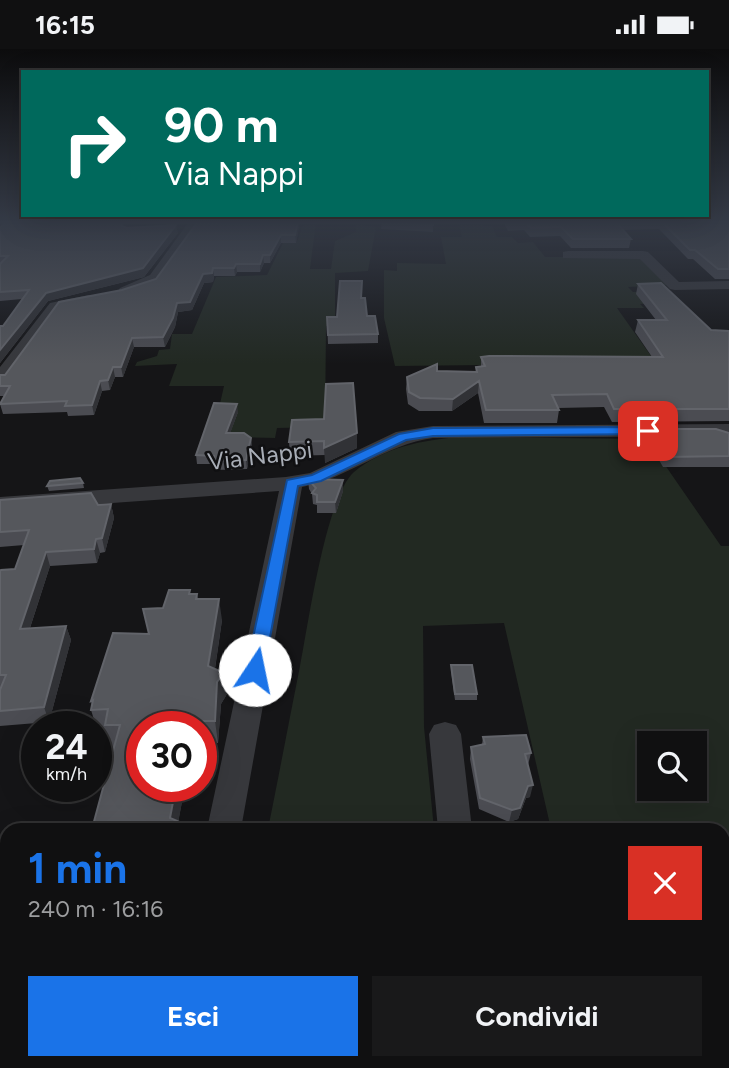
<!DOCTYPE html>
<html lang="it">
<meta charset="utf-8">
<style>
body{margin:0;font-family:Figtree,sans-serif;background:#19191a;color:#f1f3f6;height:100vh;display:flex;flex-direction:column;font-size:26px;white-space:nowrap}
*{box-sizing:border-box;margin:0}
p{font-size:23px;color:#9c9d9f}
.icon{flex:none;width:38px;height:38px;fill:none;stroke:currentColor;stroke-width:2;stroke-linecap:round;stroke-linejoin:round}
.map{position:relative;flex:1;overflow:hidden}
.sheet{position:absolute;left:0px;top:774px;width:730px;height:247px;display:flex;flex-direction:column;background:#101011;border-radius:21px 21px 0 0;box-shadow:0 7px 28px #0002,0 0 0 2px #303031}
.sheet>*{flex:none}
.banner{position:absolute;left:21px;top:21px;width:688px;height:147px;border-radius:0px;box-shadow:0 7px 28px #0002,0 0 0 2px #303031;background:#00695c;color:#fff;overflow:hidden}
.fabs{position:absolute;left:637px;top:682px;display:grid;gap:14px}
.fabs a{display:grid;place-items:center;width:70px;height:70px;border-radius:0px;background:#101011;box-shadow:0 7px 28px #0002,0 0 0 2px #303031;font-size:35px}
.speed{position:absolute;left:21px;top:662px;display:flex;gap:14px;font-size:35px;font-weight:700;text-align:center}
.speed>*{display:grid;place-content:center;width:91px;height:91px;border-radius:50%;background:#101011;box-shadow:0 7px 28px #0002,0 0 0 2px #303031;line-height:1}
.speed small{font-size:18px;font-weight:400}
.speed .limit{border:10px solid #d22;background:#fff;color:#111}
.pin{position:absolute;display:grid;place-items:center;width:60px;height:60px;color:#fff;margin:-30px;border-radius:14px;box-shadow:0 4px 10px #0006}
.me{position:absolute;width:77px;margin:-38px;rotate:11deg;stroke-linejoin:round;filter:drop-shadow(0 0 5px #0008)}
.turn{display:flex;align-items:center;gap:24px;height:147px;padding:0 28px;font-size:32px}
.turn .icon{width:91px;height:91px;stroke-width:2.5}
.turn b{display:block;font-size:49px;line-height:60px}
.round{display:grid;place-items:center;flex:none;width:74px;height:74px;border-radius:0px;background:#19191a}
.overview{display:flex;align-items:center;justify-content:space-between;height:119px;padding:0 28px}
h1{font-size:42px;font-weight:700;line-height:52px;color:#1a73e8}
.button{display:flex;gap:14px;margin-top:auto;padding:14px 28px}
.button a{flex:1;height:80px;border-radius:0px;background:#1a73e8;color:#fff;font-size:28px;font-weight:700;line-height:80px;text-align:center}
.button a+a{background:#19191a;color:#f1f3f6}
.status{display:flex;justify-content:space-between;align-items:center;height:49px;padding:0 35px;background:#101011;direction:ltr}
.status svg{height:19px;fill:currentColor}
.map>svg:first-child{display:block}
</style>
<div class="status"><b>16:15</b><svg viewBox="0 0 49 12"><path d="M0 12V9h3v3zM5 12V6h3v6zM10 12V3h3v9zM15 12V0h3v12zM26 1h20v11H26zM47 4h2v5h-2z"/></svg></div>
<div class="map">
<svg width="729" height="1019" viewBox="0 0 729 1019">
<rect width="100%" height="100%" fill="#151517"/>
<path fill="#222922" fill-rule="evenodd" d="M304 172H316L310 220H331L335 192 356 183V175L376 178 368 222 335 224V276L326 277 325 378 277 379 275 389 226 388 219 359 224 337H169L177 315 135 317 137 313 157 307 159 301 170 300 172 285H192L216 228 267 226 283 194 297 193Z
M459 172H482L483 177H492L497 188H512L518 194 533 193 545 208H641L669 236 628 238 633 243H651L660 254 640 255 644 259H617L656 314 395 317 384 269V221L397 222V214L446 215 441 188H462Z
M460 388 647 390 721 497H729V924L723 912V780H551L504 574 423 577 424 678 434 780H268C279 726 289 672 300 617 308 577 326 447 354 423 384 398 423 391 460 388ZM649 695H695V740H649Z"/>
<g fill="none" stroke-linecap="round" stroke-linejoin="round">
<path fill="#37383c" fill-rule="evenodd" d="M192 173 198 177C182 201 154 252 120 245L118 242 120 239 150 226 188 174Z
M568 202H643L648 203 679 233 729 232V240L675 241 670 240 640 210 563 209V203Z
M89 246 94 247 96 250 94 253 60 260 6 334 0 335V318L50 254Z
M729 375V387L433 389C386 395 349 429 302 438L241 780H207L279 442 0 462V448L286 428 310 424 396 383 433 377Z
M445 673 456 676 461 685 472 780H438L429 685 434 676Z
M212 1013H254L255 1014 254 1019H210Z
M457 1013H501L502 1019H458Z"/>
</g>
<path fill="#4b4c52" d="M6 172H160L125 174 122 177 127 179 178 184 144 228 48 252 0 314V277H3L22 250 0 252V179Z
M253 172H300L296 194H281L270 214H264L260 223H237L235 227H214L213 233 204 234 192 261 178 263 175 278 165 298H134L123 328H115L110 341 102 342 94 366 68 367 67 363 3 365 0 355 4 347H0V326H5L122 241 156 230Z
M382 172H453V174L433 173V183L381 180Z
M503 172H729V230H715L693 210H688L659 180 623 181 631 190 629 199H571L560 187 530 188 524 181 508 182Z
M638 235 711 281 729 282V372L612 373 604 358 558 359 559 361 557 374H484L478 344 452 362H419L408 355 406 340 407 328 437 322 476 323V318H481V308H652L635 283 638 271H656L636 245Z
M361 249 367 267 378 285V294L328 295 327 268H337Z
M238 363 230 384 251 389 252 398 247 420 216 421 215 415H197L196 406Z
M324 370 357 399 325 414V406L290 407 289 393Z
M649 380 729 384V418H663L647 390Z
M308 430 343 431V442L336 464H317V456L313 455 312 445 309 440Z
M83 434 84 439 49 442 47 437Z
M0 451 98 456 111 455 114 469 105 503 100 504 97 514 50 517 30 579 66 577 71 591 49 673 0 677V522L15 520 24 496 0 498Z
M190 545H197L198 550 222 571 215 620 227 645 221 655 218 694H201V677H142V737H185L178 773 92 780 114 698H111L106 682 97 683 96 677 91 661 92 656 91 652 148 585 163 559Z
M451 616 477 645V651H455L451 622Z
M483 688 531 704 528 716 530 748 526 749 518 770 509 773 479 760 470 710 471 698 482 695Z
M729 930V962L728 964 723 965V931Z
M527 1013H623V1014L635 1019H527Z
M653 1013H723L729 1019H655Z"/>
<path fill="#313236" d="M121 172H160L125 174 122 177 123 185Z
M298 172H300L296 194 295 186Z
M176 176 178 184 144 228 48 252 0 314V301L46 244Z
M281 186V194L270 214V206Z
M263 206 264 214 260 223V215Z
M236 215 237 223 235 227 234 219Z
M213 219 214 227 213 233 204 234 192 261 178 263 175 278 165 298 163 288 177 254 203 225Z
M132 289 134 298 123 328 121 318Z
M113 318 115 328 110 341 108 331Z
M100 332 102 342 94 366 92 356Z
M479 332 478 344 452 362 453 350Z
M237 355 238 363 227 393 226 384Z
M357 384V399L325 414 324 399Z
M251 389 252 398 247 420 246 411Z
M343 431V442L336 464 335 453Z
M111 455 114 469 105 503 102 489Z
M96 490 100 504 97 514 94 500Z
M46 503 50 517 25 594 20 580Z
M219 550 222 571 212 639 208 617Z
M66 577 71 591 49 673 44 658Z
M224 624 227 645 221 655 218 694 215 672 217 633Z
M533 736 530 748 526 749 518 770 509 773 512 761 528 737Z
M176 737H185L177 780 170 769Z
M205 1013H211L210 1015 211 1019H204Z"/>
<path fill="#55575c" stroke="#62646a" stroke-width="2" d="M6 172H121L122 177 127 179 176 176 143 219 46 244 0 301V277H3L29 241 0 243V215L8 207H0V179Z
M253 172H298L295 186H281L270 206H263L260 215H236L234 219H213L212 224 203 225 190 253 177 254 173 269 163 288 132 289 121 318H113L108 331 100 332 92 356 65 357 67 352 0 355 10 337H0V326H5L59 253 122 241 156 230 196 175Z
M382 172H433V176L381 174Z
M509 172H645L616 173 631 190H573L561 178 531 179 525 173Z
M661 172H729V220H718L695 201H690Z
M340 232H362L361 249H365L367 267H375L378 285 328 286 327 268H337Z
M661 234 711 281 729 282V360H614L607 345 552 346 559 361H486L479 332 453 350 420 349 409 343 407 328 437 315V322L477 323 476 318 485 317 481 308 489 307 663 308 638 271H667L638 235Z
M353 334 357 384 324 399V392L289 393 292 371 324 370 326 335Z
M214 354 237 355 226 384H244L251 389 246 411 215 412 214 407 196 406Z
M649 380H716L729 384V407L666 408Z
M80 429 83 434 47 437 50 432Z
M308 430 343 431 335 453H317V446L312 444 316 439Z
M91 444 98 456 111 455 102 489 96 490 94 500 46 503 20 580 66 577 44 658 0 662V641L6 626H0V522L1 521 15 520 29 481 0 483V451Z
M169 541H190L189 545H197L196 550H219L208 617 224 624 217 633 215 672H188L187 677H142V737H176L170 769 182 774 186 780H92L120 676H105L108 660 91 661 93 651 91 652 113 584 149 585 143 560 163 559Z
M451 616H472L477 645H455Z
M526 686 531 704 525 705 533 736 528 737 520 759 512 761 480 749 471 698 485 695 483 688Z
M7 869V1013H205L204 1019H0V891Z
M729 930V950H723V931Z
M723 970 729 983V1019H669L666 1013H723Z
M254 1013H334V1019H253Z
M366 1013H456L457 1019H366Z
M533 1013 634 1014 635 1019H533Z"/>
<linearGradient id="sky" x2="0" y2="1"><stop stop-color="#0c0c0d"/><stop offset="0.55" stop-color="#353b47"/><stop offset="1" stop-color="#353b47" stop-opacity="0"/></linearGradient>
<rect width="729" height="315" fill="url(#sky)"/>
<path fill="#1a73e8" stroke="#114b97" stroke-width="2" d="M648 378 653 379V385L433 387 406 391 321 432 298 437 264 621 262 625H248L246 621 287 431 312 426 399 385 433 379Z"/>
<g text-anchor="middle" stroke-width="5" stroke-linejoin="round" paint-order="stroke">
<g font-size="24" fill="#a8adb6" stroke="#101012">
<text transform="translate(260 407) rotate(-7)" y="8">Via Nappi</text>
</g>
</g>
</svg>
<div class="fabs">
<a><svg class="icon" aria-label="search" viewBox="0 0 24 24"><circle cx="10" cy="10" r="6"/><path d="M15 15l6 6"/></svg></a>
</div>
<div class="speed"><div>24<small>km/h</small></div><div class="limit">30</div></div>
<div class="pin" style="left:648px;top:382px;background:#d93025"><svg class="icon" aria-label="arrive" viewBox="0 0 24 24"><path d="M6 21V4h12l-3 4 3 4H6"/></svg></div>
<svg class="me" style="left:255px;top:621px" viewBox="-20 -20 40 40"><circle r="19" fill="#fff"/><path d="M0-13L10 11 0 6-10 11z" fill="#1a73e8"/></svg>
<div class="banner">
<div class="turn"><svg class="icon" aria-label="right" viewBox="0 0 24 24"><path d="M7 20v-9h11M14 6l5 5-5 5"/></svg><div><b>90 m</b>Via Nappi</div></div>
</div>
<section class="sheet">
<div class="overview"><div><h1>1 min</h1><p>240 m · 16:16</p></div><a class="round" style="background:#d93025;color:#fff"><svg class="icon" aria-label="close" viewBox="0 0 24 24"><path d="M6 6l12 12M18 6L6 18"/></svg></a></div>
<div class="button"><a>Esci</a><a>Condividi</a></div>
</section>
</div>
